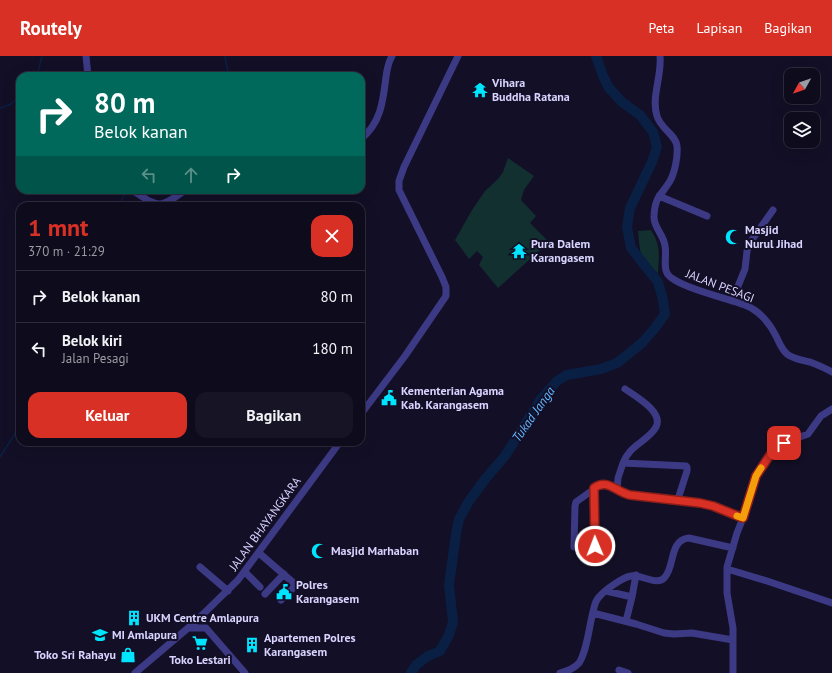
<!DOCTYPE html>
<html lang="id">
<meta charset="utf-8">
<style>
body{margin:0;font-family:"PT Sans",sans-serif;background:#171425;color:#f1f3f6;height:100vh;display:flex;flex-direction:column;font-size:15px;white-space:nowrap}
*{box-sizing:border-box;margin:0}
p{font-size:13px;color:#9b9ba3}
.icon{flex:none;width:22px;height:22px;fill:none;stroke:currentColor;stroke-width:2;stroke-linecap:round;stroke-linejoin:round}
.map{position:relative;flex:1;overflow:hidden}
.drawer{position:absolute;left:16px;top:146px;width:349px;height:244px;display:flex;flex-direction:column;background:#0e0b1c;border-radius:12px;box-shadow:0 4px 16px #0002,0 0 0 1px #2e2b3b}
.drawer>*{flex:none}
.guide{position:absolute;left:16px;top:16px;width:349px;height:122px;border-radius:12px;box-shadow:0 4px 16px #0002,0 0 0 1px #2e2b3b;background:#00695c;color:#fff;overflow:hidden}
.needle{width:26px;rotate:230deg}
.buttons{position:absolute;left:784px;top:12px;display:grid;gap:8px}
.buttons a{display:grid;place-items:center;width:36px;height:36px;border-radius:8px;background:#0e0b1c;box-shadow:0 4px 16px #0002,0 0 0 1px #2e2b3b;font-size:20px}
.pin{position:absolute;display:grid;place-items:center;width:34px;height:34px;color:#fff;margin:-17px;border-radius:8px;box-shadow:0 2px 6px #0006}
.me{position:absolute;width:44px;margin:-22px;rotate:359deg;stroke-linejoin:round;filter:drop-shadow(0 0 3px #0008)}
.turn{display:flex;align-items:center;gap:14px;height:84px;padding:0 12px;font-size:18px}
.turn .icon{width:52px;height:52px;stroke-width:2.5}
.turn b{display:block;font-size:28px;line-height:34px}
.lanes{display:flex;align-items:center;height:38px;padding:0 12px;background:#0003;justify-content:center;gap:20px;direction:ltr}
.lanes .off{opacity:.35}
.round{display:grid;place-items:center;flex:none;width:42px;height:42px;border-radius:12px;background:#171425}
.overview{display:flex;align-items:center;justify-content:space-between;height:68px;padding:0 12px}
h1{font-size:24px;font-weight:800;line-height:30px;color:#d93025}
.action{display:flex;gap:8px;margin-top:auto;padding:8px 12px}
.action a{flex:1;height:46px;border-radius:12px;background:#d93025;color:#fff;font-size:16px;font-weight:800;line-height:46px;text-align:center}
.action a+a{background:#171425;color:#f1f3f6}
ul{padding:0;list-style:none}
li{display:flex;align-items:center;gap:12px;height:52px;padding:0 12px;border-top:1px solid #2e2b3b}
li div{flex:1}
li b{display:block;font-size:15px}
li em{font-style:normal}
header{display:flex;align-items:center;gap:24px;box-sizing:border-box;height:56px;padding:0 20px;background:#d93025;color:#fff}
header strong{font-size:19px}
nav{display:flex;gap:22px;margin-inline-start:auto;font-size:14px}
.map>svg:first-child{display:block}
</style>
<header>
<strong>Routely</strong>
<nav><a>Peta</a><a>Lapisan</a><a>Bagikan</a></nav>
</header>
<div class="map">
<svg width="832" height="617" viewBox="0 0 832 617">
<rect width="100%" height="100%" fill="#130f26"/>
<path fill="#12302f" d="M508 102 534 120 524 134 521 144 536 160 530 167 549 186 498 232 479 209 483 201 477 195 469 203 455 184 472 154 485 135 498 123 503 116Z
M651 174C661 190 659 199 658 217 639 207 640 194 638 175Z"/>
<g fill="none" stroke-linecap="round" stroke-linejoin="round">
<path stroke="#0a1f44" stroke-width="1.5" d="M225 0 228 17 226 20
M37 20 42 0
M0 52 11 48 20 40
M118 150 127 134
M20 253 18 263 20 282
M0 401 20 370"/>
<path stroke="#0a1f44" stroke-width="10" d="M411 617 416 609 428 600 440 595 449 579 453 566 449 529 456 478 459 463 469 445 486 422 505 400 541 343 557 325 567 319 601 313 617 307 642 287 655 272 665 258 663 244 658 226 631 192 627 171 630 152 652 106 657 91 653 76 640 59 622 46 609 32 603 20 596 0"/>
<path stroke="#3d3a85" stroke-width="7" d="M86 0 88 20
M660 0C662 20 651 41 657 60 660 72 676 79 677 90 678 100 675 116 670 125 661 140 655 140 654 160 653 171 664 179 665 190 667 199 663 210 667 217 673 230 730 243 745 249 760 255 769 266 776 280 779 286 782 294 787 298 793 303 802 304 810 306 818 309 825 312 832 316
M361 83C381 67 383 45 386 21 387 13 388 7 392 0
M132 134C158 151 159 154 185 134
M659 140 707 160
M732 245 745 213 747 195 751 185 773 154
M625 333C635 340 664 356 656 371 653 377 646 382 641 386 633 392 627 397 623 407L686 410 687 411V415L678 443
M361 358 405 300 446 240V231L442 221 399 134V125L404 111 458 0
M594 433 595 502
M617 434 618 422 623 407
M574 491 575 450 576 446 601 428C611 428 619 436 630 439L700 447 713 450 743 462
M259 497 296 529 281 544
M200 511 228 535
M727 513 767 525 832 547
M245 516 260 531
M606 535 632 541 636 519
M265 538 284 518
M593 557 636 568 664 577 674 578 692 577 733 584
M626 565 632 541
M189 572H206L245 617
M619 614 628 617
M135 617 194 567 238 524 340 386
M560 617C567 615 574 613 579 607 587 595 589 571 593 556 594 551 595 544 600 540 605 534 623 521 631 520 641 518 658 531 665 521 675 510 669 484 689 482L733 492
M733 617V572L727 537V511L737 477 749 447 756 420 776 393 789 385 808 378 821 360 832 353"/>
</g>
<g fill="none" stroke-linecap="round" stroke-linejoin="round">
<defs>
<path id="route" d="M595 490 594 432C607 422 616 436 630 439L700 447 713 450 743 462 756 420 770 399 784 387"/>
</defs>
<use href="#route" stroke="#8d1f18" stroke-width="10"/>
<use href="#route" stroke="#d93025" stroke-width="7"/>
<path stroke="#f59e0b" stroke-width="7" d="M737 460 743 462 756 420 761 412"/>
</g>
<defs>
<symbol id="temple-bare" viewBox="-9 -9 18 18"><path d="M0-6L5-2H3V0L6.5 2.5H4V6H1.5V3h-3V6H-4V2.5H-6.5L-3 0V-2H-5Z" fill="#00e5ff" stroke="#130f26" stroke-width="2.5" paint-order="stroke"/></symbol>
<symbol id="mosque-bare" viewBox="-9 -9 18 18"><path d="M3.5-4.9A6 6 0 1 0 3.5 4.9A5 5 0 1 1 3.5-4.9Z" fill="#00e5ff" stroke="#130f26" stroke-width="2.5" paint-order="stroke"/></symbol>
<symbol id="civic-bare" viewBox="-9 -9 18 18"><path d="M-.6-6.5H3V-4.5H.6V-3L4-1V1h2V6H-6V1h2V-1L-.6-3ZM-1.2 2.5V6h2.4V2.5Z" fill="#00e5ff" stroke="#130f26" stroke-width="2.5" paint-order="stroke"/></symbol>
<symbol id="building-bare" viewBox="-9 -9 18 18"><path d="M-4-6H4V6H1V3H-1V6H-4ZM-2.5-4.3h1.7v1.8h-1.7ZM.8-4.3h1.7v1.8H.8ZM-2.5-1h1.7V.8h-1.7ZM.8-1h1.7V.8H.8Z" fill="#00e5ff" stroke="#130f26" stroke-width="2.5" paint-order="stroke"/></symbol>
<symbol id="school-bare" viewBox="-9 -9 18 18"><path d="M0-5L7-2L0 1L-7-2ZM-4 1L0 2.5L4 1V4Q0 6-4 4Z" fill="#00e5ff" stroke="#130f26" stroke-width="2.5" paint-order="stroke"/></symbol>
<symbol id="supermarket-bare" viewBox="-9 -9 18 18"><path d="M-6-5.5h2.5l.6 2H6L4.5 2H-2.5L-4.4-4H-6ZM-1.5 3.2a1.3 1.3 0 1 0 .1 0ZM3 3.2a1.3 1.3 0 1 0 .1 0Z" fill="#00e5ff" stroke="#130f26" stroke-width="2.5" paint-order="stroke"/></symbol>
<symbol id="shop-bare" viewBox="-9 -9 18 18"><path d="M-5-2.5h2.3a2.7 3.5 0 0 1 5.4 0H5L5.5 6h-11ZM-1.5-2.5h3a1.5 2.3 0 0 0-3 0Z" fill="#00e5ff" stroke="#130f26" stroke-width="2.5" paint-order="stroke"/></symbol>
</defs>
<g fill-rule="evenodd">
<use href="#temple-bare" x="469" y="23" width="22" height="22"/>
<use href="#mosque-bare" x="722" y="170" width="22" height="22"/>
<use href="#temple-bare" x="508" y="184" width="22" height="22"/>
<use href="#civic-bare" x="378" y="331" width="22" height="22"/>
<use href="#mosque-bare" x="308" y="484" width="22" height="22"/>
<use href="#civic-bare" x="273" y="525" width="22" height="22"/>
<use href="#building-bare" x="123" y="551" width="22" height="22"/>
<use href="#school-bare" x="89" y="568" width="22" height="22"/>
<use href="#supermarket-bare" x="189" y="576" width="22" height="22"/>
<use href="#building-bare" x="241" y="578" width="22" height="22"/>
<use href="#shop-bare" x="117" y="588" width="22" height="22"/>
</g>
<g text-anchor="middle" stroke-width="4" stroke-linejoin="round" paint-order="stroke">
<g font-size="12" font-weight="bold" fill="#d9d4ff" stroke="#130f26" text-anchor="start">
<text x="492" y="31">Vihara<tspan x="492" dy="14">Buddha Ratana</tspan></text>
<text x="745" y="178">Masjid<tspan x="745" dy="14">Nurul Jihad</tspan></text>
<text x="531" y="192">Pura Dalem<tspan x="531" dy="14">Karangasem</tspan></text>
<text x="401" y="339">Kementerian Agama<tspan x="401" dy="14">Kab. Karangasem</tspan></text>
<text x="331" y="499">Masjid Marhaban</text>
<text x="296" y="533">Polres<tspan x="296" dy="14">Karangasem</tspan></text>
<text x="146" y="566">UKM Centre Amlapura</text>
<text x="112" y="583">MI Amlapura</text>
<text x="264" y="586">Apartemen Polres<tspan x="264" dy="14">Karangasem</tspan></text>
<text x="116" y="603" text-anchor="end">Toko Sri Rahayu</text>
<text x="200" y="608" text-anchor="middle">Toko Lestari</text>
</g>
<g font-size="12" fill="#d9d4ff" stroke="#130f26">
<text transform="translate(720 230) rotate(21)" y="4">JALAN PESAGI</text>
<text transform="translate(265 468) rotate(-54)" y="4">JALAN BHAYANGKARA</text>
</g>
<g font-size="13" font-style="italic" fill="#62b6ff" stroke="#130f26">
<text transform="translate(533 358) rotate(-55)" y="5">Tukad Janga</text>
</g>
</g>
</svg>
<div class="buttons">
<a><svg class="needle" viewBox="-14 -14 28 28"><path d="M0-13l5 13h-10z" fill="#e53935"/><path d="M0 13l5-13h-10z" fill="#9b9ba3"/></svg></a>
<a><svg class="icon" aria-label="layers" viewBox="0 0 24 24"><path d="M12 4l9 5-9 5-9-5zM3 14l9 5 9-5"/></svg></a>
</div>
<div class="pin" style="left:784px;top:387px;background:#d93025"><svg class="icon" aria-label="arrive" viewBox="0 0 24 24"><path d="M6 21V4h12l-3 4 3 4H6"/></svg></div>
<svg class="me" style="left:595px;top:490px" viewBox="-20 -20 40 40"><circle r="17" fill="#d93025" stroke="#fff" stroke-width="3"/><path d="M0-11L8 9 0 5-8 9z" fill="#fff"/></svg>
<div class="guide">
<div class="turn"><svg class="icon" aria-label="right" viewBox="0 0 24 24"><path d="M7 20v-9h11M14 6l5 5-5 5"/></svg><div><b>80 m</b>Belok kanan</div></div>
<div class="lanes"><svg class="icon off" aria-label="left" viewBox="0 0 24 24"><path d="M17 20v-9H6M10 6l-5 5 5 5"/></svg><svg class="icon off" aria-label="ahead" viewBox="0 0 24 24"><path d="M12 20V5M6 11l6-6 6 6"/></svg><svg class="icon" aria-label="right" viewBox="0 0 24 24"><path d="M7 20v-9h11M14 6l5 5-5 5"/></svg></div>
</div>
<section class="drawer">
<div class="overview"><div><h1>1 mnt</h1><p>370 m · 21:29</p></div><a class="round" style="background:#d93025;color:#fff"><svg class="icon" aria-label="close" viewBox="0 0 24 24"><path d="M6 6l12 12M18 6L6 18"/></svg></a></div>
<ul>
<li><svg class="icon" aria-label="right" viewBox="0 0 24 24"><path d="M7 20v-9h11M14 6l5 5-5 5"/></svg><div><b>Belok kanan</b></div><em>80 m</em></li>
<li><svg class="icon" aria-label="left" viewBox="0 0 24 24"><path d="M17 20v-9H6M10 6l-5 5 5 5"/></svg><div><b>Belok kiri</b><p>Jalan Pesagi</p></div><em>180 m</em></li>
</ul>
<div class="action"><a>Keluar</a><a>Bagikan</a></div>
</section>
</div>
